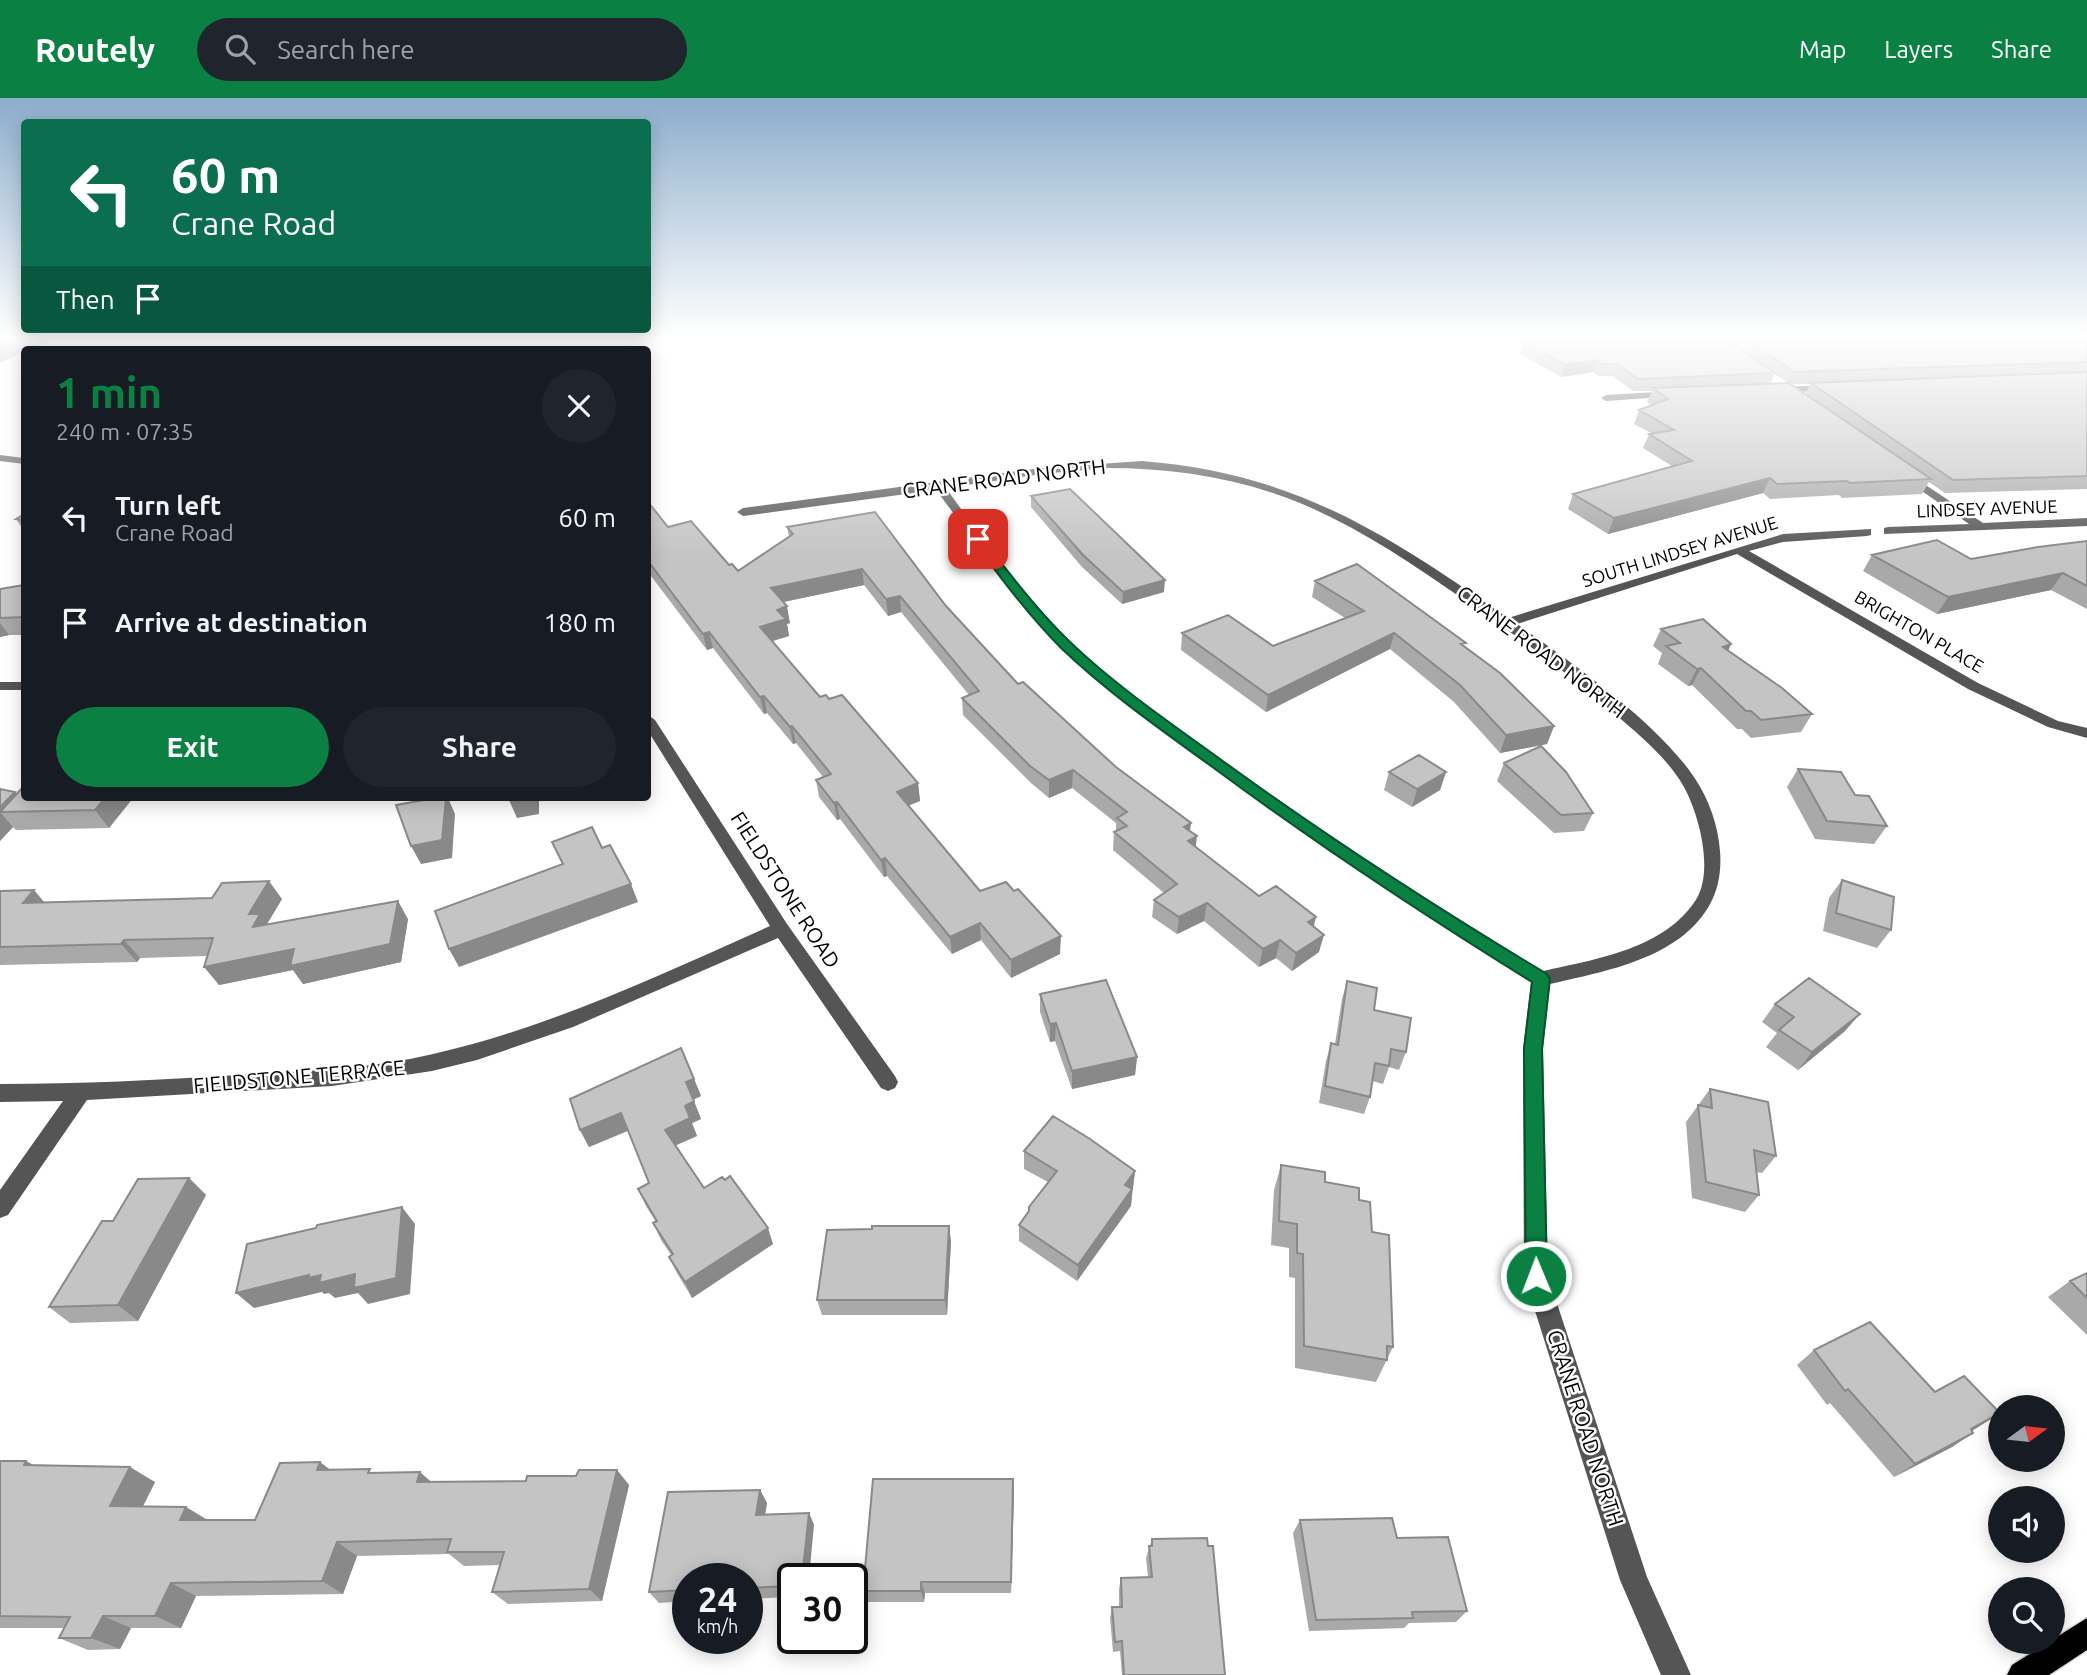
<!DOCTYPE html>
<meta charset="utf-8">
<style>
body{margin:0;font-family:Ubuntu,sans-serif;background:#20242c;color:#f1f3f6;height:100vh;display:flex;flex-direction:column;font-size:26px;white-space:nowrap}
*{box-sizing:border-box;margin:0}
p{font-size:23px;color:#9ea1a6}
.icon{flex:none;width:38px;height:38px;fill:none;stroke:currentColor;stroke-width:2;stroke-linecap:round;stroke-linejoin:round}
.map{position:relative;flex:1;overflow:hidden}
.panel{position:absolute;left:21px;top:248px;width:630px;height:455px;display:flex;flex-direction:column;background:#171b24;border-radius:7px;box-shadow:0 4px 18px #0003}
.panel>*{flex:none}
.banner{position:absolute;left:21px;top:21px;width:630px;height:214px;border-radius:7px;box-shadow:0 4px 18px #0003;background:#0b6e4f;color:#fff;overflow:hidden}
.needle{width:46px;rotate:75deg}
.fabs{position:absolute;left:1988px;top:1297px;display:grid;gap:14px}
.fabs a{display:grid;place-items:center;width:77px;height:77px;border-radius:50%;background:#171b24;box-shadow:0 4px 18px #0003;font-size:35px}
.speed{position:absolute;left:672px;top:1465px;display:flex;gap:14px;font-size:35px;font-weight:700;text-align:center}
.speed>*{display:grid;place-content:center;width:91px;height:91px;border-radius:50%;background:#171b24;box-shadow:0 4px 18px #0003;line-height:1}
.speed small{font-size:18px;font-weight:400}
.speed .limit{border:4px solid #111;border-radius:10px;background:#fff;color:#111}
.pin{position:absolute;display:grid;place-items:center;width:60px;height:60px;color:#fff;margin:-30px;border-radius:14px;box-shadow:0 4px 10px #0006}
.me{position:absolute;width:77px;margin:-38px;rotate:359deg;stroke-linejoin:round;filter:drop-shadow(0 0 5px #0008)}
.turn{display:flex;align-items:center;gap:24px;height:147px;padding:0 35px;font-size:32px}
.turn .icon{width:91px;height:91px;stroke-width:2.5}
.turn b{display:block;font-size:49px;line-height:60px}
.then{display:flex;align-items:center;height:66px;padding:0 35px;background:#0003;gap:14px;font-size:26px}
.round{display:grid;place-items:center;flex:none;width:74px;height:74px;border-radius:37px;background:#20242c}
.overview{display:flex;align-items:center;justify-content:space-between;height:119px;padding:0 35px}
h1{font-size:42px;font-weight:700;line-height:52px;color:#0b8043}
.action{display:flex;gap:14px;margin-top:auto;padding:14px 35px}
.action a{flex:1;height:80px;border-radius:42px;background:#0b8043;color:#fff;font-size:28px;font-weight:700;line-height:80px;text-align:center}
.action a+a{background:#20242c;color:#f1f3f6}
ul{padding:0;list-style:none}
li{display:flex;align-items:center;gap:21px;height:105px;padding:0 35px}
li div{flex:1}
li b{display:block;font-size:26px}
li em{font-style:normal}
header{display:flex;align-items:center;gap:42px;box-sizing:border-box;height:98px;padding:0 35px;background:#0b8043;color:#fff}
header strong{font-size:33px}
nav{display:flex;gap:38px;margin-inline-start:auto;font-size:24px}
.search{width:490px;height:63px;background:#20242c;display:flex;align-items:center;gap:18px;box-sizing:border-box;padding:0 24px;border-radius:38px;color:#9ea1a6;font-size:26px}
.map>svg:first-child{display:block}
</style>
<header>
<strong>Routely</strong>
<div class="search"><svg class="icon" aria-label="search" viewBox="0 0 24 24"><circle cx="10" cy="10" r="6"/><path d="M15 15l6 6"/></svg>Search here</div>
<nav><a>Map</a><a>Layers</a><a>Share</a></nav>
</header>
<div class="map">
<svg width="2087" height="1577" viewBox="0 0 2087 1577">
<rect width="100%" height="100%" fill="#fff"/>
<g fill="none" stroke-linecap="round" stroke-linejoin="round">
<defs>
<path id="major" d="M2087 1520V1552L2049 1577H2007L2012 1567Z"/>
</defs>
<use href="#major" stroke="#dbdbdb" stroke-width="3"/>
<path fill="#555" fill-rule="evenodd" d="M1832 287 1835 288V292L1776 295 1771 292 1776 289Z
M1674 293 1679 296 1678 298 1606 303 1601 300 1606 297Z
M0 357 24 360V366L0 363Z
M1142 363C1296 375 1386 436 1508 520L1783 436 1871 431V437L1867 438 1783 444 1749 453 1978 585 2058 623 2087 630V640L2048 629 1968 591 1737 456 1517 526C1571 564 1657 624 1694 679 1709 701 1718 727 1720 753 1723 790 1709 818 1680 840 1643 867 1593 876 1550 886L1543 951 1548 1178 1647 1479 1691 1577H1661L1620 1482 1524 1178 1523 951 1531 884 1329 753 1113 596 1060 549 1026 512 936 392 743 418 737 414 743 410 1041 370ZM1108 370C1174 370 1239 380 1300 405 1358 429 1411 465 1463 501 1515 537 1567 574 1615 616 1638 636 1664 657 1681 684 1698 711 1714 770 1697 800 1666 851 1596 861 1543 873 1434 807 1328 738 1224 664 1171 626 1116 589 1070 543 1023 497 984 443 946 390L1041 376Z
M1906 374 1983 425 2087 420V428L1884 436V430L1888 429 1969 426 1902 379 1900 377Z
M0 584H24V592H0Z
M648 617 655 622 787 826 895 978 898 984 895 990 888 993 881 990 778 840 573 929 477 962 432 973 332 988 87 1002 8 1117 0 1120V1092L63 1003 0 1004V986C80 986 159 982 238 977 304 973 370 971 433 956 551 929 660 877 770 828L648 633Z"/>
<use href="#major" fill="#000" fill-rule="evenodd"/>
</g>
<path fill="#a9a9a9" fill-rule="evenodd" d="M1540 238H1871L1874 240 2087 238V391L1945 395 1929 384 1922 396 1842 400 1839 397 1770 401 1763 395 1608 436 1568 411 1573 396 1672 368 1643 350 1649 336 1651 335 1634 326 1639 312 1651 307 1647 304 1652 293H1633L1613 278H1598L1593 274 1561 279 1520 256 1523 244 1545 241ZM1775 276 1788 285 1770 286ZM1791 286H1810L1806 296Z
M1031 398 1164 494 1122 506 1082 469 1031 409Z
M648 404 668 429 738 473 789 439 787 429 946 508 1018 586 1116 669 1191 725 1190 733 1195 749 1259 798 1314 829 1319 854 1292 873 1276 860 1259 869 1204 823 1177 836 1152 819 1154 802 1164 795 1113 752 1114 734 1116 733V725L1072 690 1049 700 1031 685 963 617 962 600 969 597 901 514 888 518 864 487 783 504 790 525 787 526 789 538 772 543 820 599 829 601 918 685 920 703 908 708 980 793 1060 856 1011 880 981 842 952 856 887 778 884 779 840 721 837 722 819 699 816 682 823 679 796 645 793 646 767 615 764 616 713 550 707 552 648 474Z
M24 416V433L16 421Z
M2087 443V511L2051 492 1937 516 1863 473 1872 457 1971 461Z
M1315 483 1464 548 1554 628 1547 646 1500 655 1454 604 1390 551 1266 614 1181 552 1182 535 1273 548 1345 520 1312 499Z
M24 487V537H9L0 539V491Z
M1661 531 1731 546 1728 553 1812 616 1801 634 1751 640 1742 631H1737L1692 587 1688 588 1658 566 1662 555 1653 548Z
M1504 665 1593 715 1584 733 1554 735 1497 683Z
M1798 671 1855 697 1887 728 1874 746 1815 741 1787 689Z
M1389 674H1446L1440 692 1412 709 1384 692Z
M0 691 17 696 24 700H133L109 730 16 732 13 729 0 743Z
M1842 782 1891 832 1877 850 1823 833 1829 800Z
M0 793 45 805 282 801 267 826 408 821 401 864 303 886 293 872 219 887 207 858 140 860 137 864 0 867Z
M1347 883 1374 912 1406 954 1399 972 1389 969 1383 986 1372 983 1370 999 1364 1016 1319 1005 1326 963 1331 945 1335 946 1342 901Z
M1040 896 1137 959 1135 977 1072 991 1055 943 1050 944 1040 914Z
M1775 906 1845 933 1798 972 1766 949 1777 935 1762 924Z
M694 981 701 998 693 1001 701 1021 692 1025 697 1038 676 1047 704 1090 773 1146 692 1200 677 1175 669 1159 671 1157 661 1142 653 1125 656 1124 646 1108 638 1091 649 1085 628 1033 589 1049 580 1032Z
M1710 991 1776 1058 1762 1075 1756 1074 1759 1097 1745 1114 1692 1100 1686 1024Z
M1024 1053 1135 1073 1131 1108 1077 1183 1019 1143V1127L1029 1114 1048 1084 1024 1071Z
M1281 1067 1325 1084 1359 1102 1372 1134 1393 1249 1376 1284 1295 1270V1180L1289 1179V1150L1271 1147 1274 1092Z
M189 1080 206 1097 138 1223 70 1225 49 1209 113 1123Z
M949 1128 951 1144 947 1217H822L817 1202 872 1131Z
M2087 1175V1237L2048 1199 2070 1183Z
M1814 1252 1935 1294 2000 1315 1972 1333 1952 1349 1894 1379 1830 1305 1827 1307 1797 1267Z
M0 1363 34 1367 155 1384 143 1408 186 1409 208 1422H255L330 1372 375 1375 431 1383H526L617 1372 629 1387 602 1503 508 1506 492 1494 500 1467 464 1468 449 1456 357 1458 343 1496 196 1498 181 1530H131L120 1551 88 1552 59 1540 64 1530H0Z
M760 1392 767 1405 765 1416 809 1415 814 1427 793 1480V1499L747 1501V1480H688V1503L659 1505 649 1494Z
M1014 1394 1011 1495H925L924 1504H867L863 1493Z
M1300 1422 1397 1440 1467 1513 1456 1524 1409 1525 1404 1530 1309 1533 1293 1435Z
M1152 1441 1225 1577H1122L1120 1553 1113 1554 1110 1520 1112 1509H1119V1491L1121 1480 1148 1479 1146 1460Z"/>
<path fill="#898989" d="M21 238H43L47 245 30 252H24V254L0 265V247Z
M1597 262 1593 274 1561 279 1565 267Z
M1770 380 1763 395 1608 436 1614 420Z
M862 471 864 487 774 506 771 490Z
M2063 475 2051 492 1937 516 1948 499Z
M1165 482 1164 494 1122 506 1123 494Z
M900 498 901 514 888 518 886 501Z
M787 508 790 525 787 526 789 538 763 546 760 529 777 512Z
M0 525 9 537 0 539Z
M709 534 713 550 707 552 703 536Z
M1394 535 1390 551 1266 614 1268 597Z
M1731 546 1723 563V549Z
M1701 570 1692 587 1688 588 1697 571Z
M764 598 767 615 764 616 760 599Z
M792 628 796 645 793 646 790 629Z
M1554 628 1547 646 1500 655 1506 637Z
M1073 672 1072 690 1049 700V682Z
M1446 674 1440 692 1412 709 1417 691Z
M918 685 920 703 899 711 897 694Z
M15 694 30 712 0 714 13 729 0 743V709Z
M105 700H133L109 730 95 712Z
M446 700H448L455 716 452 760 421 766 411 748Z
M522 700H539V716L517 720 509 702Z
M837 704 840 721 837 722 834 705Z
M1191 725 1188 743 1197 738 1195 756 1186 761 1184 729Z
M885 760 887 778 884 779 881 762Z
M269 783 282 801 267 826 253 829 249 816Z
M631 786 638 804 459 869 449 851Z
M34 792 50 811 23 805Z
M398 803 408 821 401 864 303 886 293 872 219 887 204 869Z
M1207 805 1204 823 1177 836 1179 819Z
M1316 819 1312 836 1308 824Z
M980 825 981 842 952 856 950 839Z
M1324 837 1319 854 1292 873 1296 855Z
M1061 838 1060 856 1011 880V862Z
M124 842 140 860 137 864 121 846Z
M1280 842 1276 860 1259 869 1263 851Z
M1860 916 1845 933 1798 972 1812 954Z
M1056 925 1055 943 1050 944V926Z
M1137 959 1135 977 1072 991V973Z
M694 981 701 998 693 1002 686 984Z
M694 1003 701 1021 692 1025 697 1038 672 1049 665 1032 685 1008Z
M621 1015 629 1032 589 1049 580 1032Z
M1135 1073 1133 1090 1123 1104 1125 1087Z
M189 1080 206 1097 138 1223 118 1207Z
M1132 1091 1131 1108 1077 1183 1078 1167Z
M402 1109 415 1126 410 1196 368 1206 358 1195 335 1200 329 1195 324 1196 322 1194 254 1210 236 1195 309 1177H321Z
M949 1128 951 1144 947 1217 945 1202Z
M768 1130 773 1146 692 1200 685 1184Z
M2000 1315 1978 1329 1949 1345 1971 1331Z
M1973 1335 1952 1349 1894 1379 1915 1366Z
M26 1363 54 1378 24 1367Z
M320 1364 340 1379 317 1372Z
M130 1369 155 1384 136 1422 110 1408Z
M617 1372 629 1387 602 1503 589 1491Z
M420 1374 437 1389 417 1384Z
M1013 1381 1014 1394 1011 1495V1484Z
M760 1392 767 1405 763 1429 756 1417Z
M186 1409 210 1424 180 1422Z
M809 1415 814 1427 809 1480H802Z
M337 1444 357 1458 343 1496 322 1483Z
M921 1484 925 1495 924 1504 921 1493Z
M171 1485 196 1498 181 1530 155 1518Z
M103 1518 131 1530 120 1551 91 1540Z"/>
<path fill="#c4c4c4" stroke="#898989" stroke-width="2" d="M0 238H21L0 247Z
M1562 238H1722L1775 275 1638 281 1617 266H1602L1597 262 1565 267 1523 244Z
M1741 238H1871L1874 240 1916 238H2087V264L1795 274Z
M2087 274V378L1953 382 1811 285Z
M1789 285 1931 381 1850 385 1847 383 1777 386 1770 380 1614 420 1573 396 1692 363 1649 336 1674 332 1639 312 1668 301 1653 290Z
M1070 391 1165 482 1123 494 1083 457 1031 398Z
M648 404 668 429 691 423 729 467 732 466 738 473 793 436 787 429 875 414 946 508 1018 586 1023 584 1116 669 1191 725 1184 729 1197 738 1188 743 1259 798 1276 788 1316 819 1308 824 1324 837 1296 855 1280 842 1263 851 1207 805 1179 819 1154 802 1177 786 1114 734 1127 728 1117 720 1127 714 1073 672 1049 682 1030 668 962 600 979 593 900 498 886 501 862 471 771 490 787 508 777 512 786 521 760 529 820 599 826 597 829 601 842 597 918 685 897 694 980 793 1006 784 1014 793 1018 791 1061 838 1011 862 980 825 950 839 885 760 881 762 837 704 834 705 816 682 831 676 792 628 790 629 764 598 760 599 709 534 703 536 648 463Z
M24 416V422L16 421Z
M1937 442 1971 461 2038 449 2087 443V488L2063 475 1948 499 1872 457Z
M1357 466 1466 545 1461 546 1500 575 1554 628 1506 637 1460 587 1394 535 1268 597 1182 535 1228 517 1273 548 1364 513 1315 483Z
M24 487V519L0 520V491Z
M1703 521 1731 546 1723 549 1782 590 1812 616 1761 622 1751 613H1746L1701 570 1697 571 1666 548 1680 545 1661 531Z
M1541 648 1566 674 1593 715 1561 717 1504 665Z
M1419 657 1446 674 1417 691 1389 674Z
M1798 671 1841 674 1855 697 1869 698 1887 728 1827 723Z
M24 688V700H105L95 712 0 714Z
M0 691 15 694 0 709Z
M435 700H446L442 742 411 748 396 707Z
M507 700H522L509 702Z
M592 729 602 750 610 747 631 786 449 851 435 813 563 766 552 744Z
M1842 782 1894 799 1891 832 1836 815Z
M269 783 249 816H260L253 829 398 803 390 846 290 868 294 851 204 869 213 840 124 842 121 846 0 849V793L34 792 23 805 212 800 222 785Z
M1809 880 1860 916 1812 954 1779 932 1794 919 1775 906Z
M1106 882 1137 959 1072 973 1056 925 1050 926 1040 896Z
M1347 883 1377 890 1374 912 1411 920 1406 954 1391 951 1389 968 1375 965 1370 999 1325 988 1331 945 1338 947Z
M681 950 694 981 686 984 694 1003 685 1008 690 1020 665 1032 704 1090 722 1079 725 1082 730 1078 768 1130 685 1184 669 1159 673 1156 653 1125 657 1123 638 1091 649 1085 621 1015 580 1032 570 1001Z
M1710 991 1768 1004 1776 1058 1754 1052 1759 1097 1706 1084 1698 1007 1712 1010Z
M1053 1018 1090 1041 1135 1073 1125 1087 1132 1091 1078 1167 1019 1127 1029 1113V1109L1057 1073 1024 1053Z
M1281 1067 1325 1074V1084L1359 1090V1102L1370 1104 1372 1134 1389 1137 1393 1249 1387 1248V1262L1304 1248 1303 1156 1297 1155V1126L1279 1123Z
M189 1080 118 1207 49 1209 102 1123H113L138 1081Z
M402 1109 396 1180 354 1190 355 1176 319 1185 321 1177 308 1180 309 1177 236 1195 247 1146 316 1130 317 1127Z
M872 1128H949L945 1202H817L827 1132 872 1131Z
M2087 1175V1200L2070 1183Z
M1870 1224 1935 1294 1964 1278 2000 1315 1971 1331 1973 1335 1915 1366 1848 1291 1845 1293 1814 1252Z
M0 1363H26L24 1367 130 1369 110 1408 186 1409 180 1422H255L280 1365 320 1364 317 1372 370 1371 368 1375 420 1374 417 1384 526 1383 527 1378H576L579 1372H617L589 1491 492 1494 504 1454H447L451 1441 337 1444 322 1483 171 1485 155 1518H103L91 1540H59L70 1519 0 1518Z
M873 1381H1013L1011 1484H921V1493H863Z
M760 1392 756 1417 809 1415 802 1480H793V1488L747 1490V1480H688V1492L649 1494 668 1394Z
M1392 1420 1397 1440 1448 1439 1467 1513 1412 1514 1413 1520 1316 1522 1300 1422Z
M1207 1440 1208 1448H1213L1225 1577H1124L1122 1543 1115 1544 1112 1509H1122L1121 1480 1152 1479 1149 1448H1152V1441Z"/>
<linearGradient id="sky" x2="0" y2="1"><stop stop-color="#8cadcc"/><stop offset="0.52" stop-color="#fff"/><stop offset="1" stop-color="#fff" stop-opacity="0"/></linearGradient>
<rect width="2087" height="459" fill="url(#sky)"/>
<path fill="#0b8043" stroke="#07532c" stroke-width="2" d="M974 439H981C1009 475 1037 512 1070 544 1116 588 1169 624 1220 661 1326 738 1435 809 1547 876L1550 881 1542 951 1547 1178 1544 1185 1536 1188 1529 1185 1526 1178 1524 951 1532 884C1422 816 1315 745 1211 668 1160 631 1107 594 1061 550 1028 517 1001 480 974 444Z"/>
<g text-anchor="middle" stroke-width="5" stroke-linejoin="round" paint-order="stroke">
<g font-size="18" fill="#000" stroke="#fff">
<text transform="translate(1987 411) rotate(-2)" y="6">LINDSEY AVENUE</text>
<text transform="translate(1680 454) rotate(-17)" y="6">SOUTH LINDSEY AVENUE</text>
<text transform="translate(1919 534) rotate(30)" y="6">BRIGHTON PLACE</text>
</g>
<g font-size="21" fill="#000" stroke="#fff">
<text transform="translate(1004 381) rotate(-7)" y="7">CRANE ROAD NORTH</text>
<text transform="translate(1541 554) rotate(37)" y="7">CRANE ROAD NORTH</text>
<text transform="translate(785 792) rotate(57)" y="7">FIELDSTONE ROAD</text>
<text transform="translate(299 979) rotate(-5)" y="7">FIELDSTONE TERRACE</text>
<text transform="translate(1585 1330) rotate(72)" y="7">CRANE ROAD NORTH</text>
</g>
</g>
</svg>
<div class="fabs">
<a><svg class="needle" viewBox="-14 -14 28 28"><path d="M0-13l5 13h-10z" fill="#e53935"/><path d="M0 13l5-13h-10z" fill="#9ea1a6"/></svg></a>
<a><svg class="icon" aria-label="sound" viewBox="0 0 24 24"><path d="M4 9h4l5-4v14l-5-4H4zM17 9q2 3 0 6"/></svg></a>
<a><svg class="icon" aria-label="search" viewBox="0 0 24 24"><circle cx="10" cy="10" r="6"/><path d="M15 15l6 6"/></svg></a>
</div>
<div class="speed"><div>24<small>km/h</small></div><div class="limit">30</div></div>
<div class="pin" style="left:978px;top:441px;background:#d93025"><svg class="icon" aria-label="arrive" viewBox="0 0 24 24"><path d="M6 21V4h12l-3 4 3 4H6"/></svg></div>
<svg class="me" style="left:1536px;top:1178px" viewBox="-20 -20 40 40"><circle r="17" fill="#0b8043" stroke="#fff" stroke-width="3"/><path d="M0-11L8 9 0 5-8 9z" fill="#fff"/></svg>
<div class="banner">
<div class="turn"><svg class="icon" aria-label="left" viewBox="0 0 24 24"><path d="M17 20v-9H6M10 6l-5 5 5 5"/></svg><div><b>60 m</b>Crane Road</div></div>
<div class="then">Then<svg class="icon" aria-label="arrive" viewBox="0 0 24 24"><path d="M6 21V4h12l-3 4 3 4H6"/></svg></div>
</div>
<section class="panel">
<div class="overview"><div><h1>1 min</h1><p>240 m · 07:35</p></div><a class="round"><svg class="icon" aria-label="close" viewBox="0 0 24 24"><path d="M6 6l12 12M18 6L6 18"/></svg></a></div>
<ul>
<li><svg class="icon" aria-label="left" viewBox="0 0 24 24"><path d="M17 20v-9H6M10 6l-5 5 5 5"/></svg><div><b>Turn left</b><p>Crane Road</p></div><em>60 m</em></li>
<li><svg class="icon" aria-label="arrive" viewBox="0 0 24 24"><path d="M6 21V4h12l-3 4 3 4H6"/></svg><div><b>Arrive at destination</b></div><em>180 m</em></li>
</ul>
<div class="action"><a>Exit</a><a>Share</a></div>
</section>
</div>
